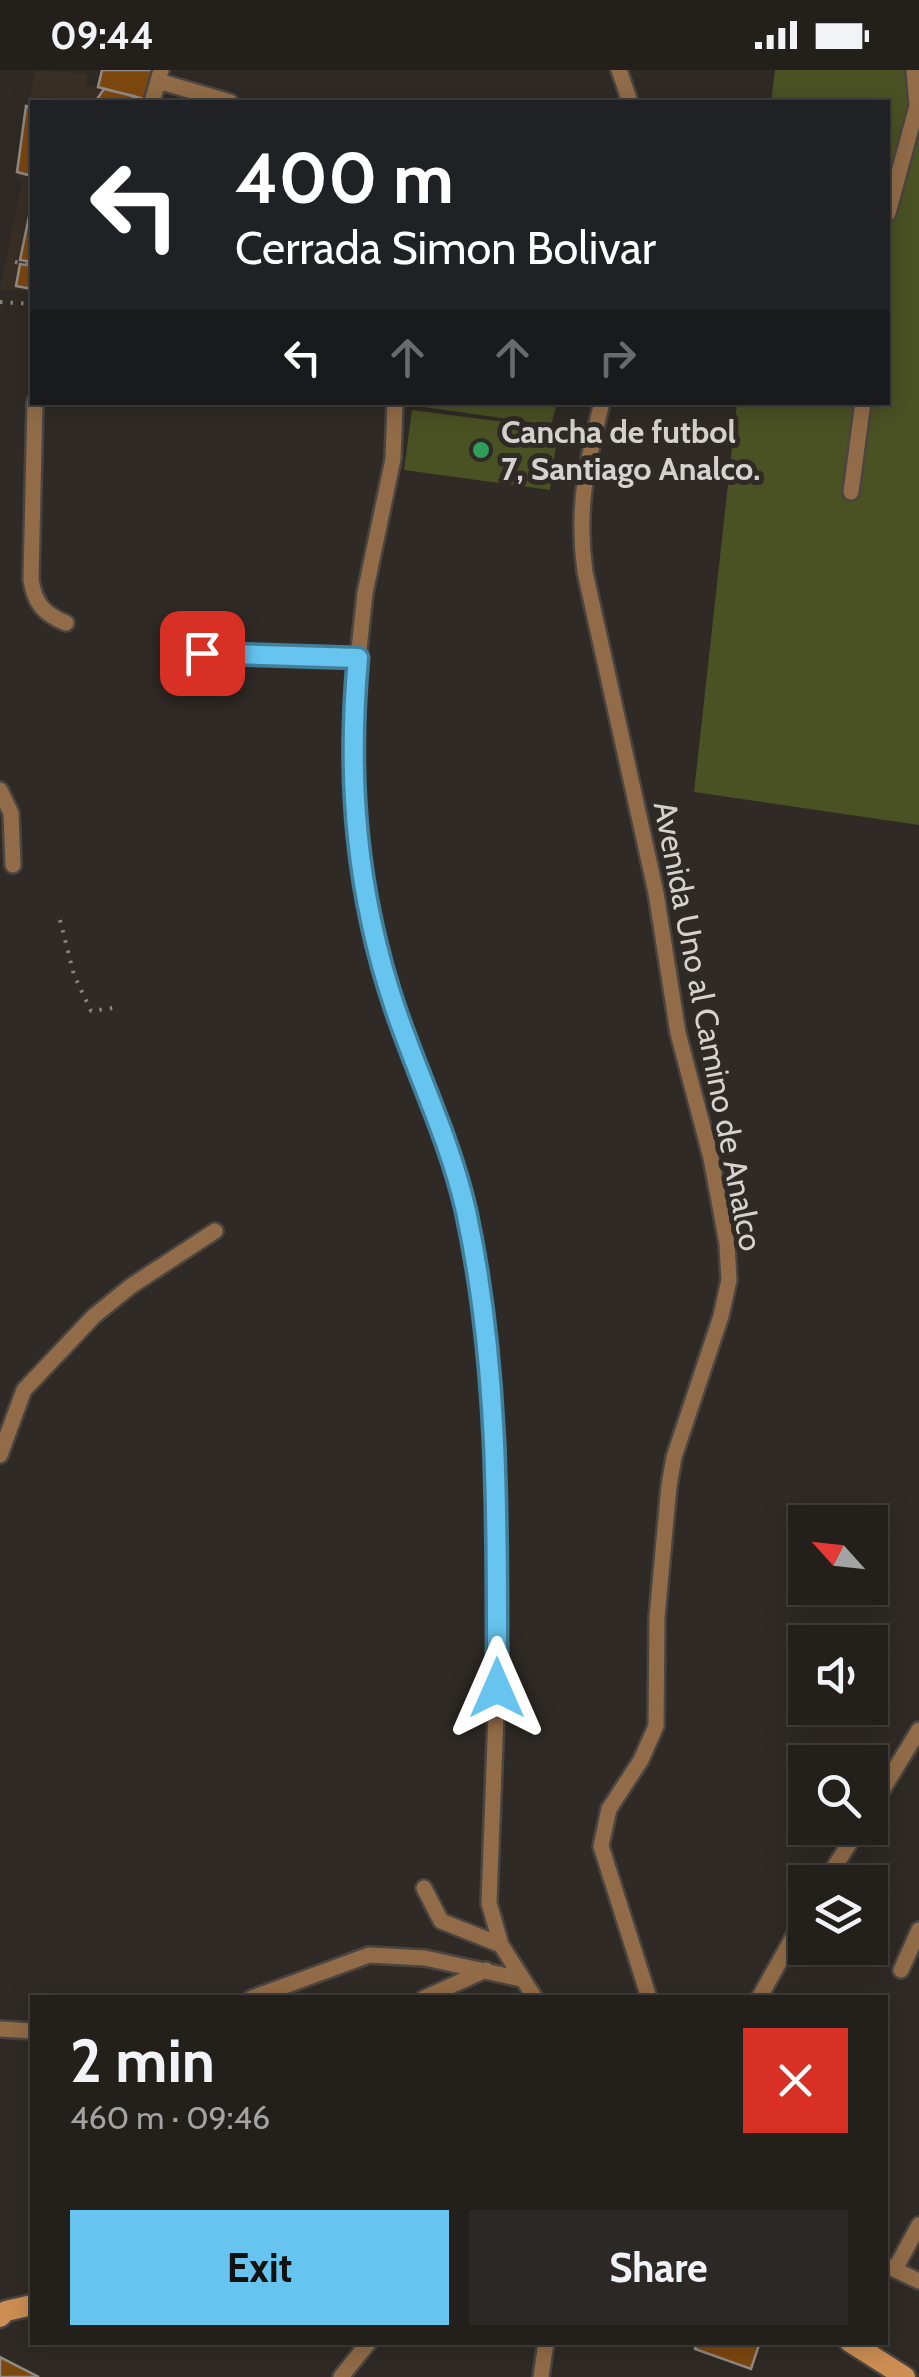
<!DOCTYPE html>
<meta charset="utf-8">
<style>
body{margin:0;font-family:Cabin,sans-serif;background:#2b2825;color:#f1f3f6;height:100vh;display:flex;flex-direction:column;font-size:38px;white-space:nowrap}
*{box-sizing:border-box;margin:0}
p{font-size:32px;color:#a3a3a3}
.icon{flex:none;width:55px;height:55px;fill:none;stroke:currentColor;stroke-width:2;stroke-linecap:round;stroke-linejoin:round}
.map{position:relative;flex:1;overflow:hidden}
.panel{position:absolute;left:30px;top:1925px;width:858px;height:350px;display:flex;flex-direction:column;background:#23201c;border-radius:0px;box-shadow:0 5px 25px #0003,0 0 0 2px #403e3b}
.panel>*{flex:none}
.hud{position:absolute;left:30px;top:30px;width:860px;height:305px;border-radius:0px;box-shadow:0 5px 25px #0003,0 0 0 2px #403e3b;background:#202124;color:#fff;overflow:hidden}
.needle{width:65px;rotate:297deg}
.controls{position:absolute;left:788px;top:1435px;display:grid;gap:20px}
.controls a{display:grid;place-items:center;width:100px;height:100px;border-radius:0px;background:#23201c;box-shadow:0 5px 25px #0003,0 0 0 2px #403e3b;font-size:50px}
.pin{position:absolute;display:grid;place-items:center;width:85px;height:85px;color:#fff;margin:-42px;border-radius:20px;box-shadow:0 5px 15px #0006}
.me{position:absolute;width:110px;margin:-55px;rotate:0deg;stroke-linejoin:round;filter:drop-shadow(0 0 8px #0008)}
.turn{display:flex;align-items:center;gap:35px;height:210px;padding:0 40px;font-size:45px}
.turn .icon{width:130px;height:130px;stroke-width:2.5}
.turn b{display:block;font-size:70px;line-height:85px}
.lanes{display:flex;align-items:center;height:95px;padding:0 40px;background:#0003;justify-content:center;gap:50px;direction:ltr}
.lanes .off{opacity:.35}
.round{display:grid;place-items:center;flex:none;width:105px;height:105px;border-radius:0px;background:#2b2825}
.head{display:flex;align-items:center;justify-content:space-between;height:170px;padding:0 40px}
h1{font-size:60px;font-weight:700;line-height:75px}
.action{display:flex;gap:20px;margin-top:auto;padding:20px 40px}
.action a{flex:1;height:115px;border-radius:0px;background:#66c4ef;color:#111;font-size:40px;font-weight:700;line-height:115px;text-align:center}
.action a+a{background:#2b2825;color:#f1f3f6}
.status{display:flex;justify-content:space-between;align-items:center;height:70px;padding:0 50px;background:#23201c;direction:ltr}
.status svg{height:28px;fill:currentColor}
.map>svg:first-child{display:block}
</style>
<div class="status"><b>09:44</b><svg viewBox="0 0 49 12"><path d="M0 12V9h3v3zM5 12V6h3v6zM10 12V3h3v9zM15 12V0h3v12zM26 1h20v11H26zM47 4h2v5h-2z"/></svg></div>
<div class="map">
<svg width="919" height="2307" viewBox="0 0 919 2307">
<rect width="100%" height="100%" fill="#2f2a25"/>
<path fill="#392f25" d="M35 0 88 4 85 15 134 26 132 32H32V222L0 219 22 111 16 107Z"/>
<path fill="#4a5123" d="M775 0H919V755L694 722 737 333 888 332V32H771Z
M417 333 557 332V333L551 355 417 336Z
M412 340 558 359 550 420 404 400Z"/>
<path fill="#7d480f" stroke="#928b86" stroke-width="2.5" d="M102 0H154L148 30 98 17Z
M104 19 134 26 132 32H95Z
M26 36 32 38V106L17 102Z
M32 132V192L20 190Z
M20 194 32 196V219L16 216Z
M697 2272H760L751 2299 695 2279Z
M0 2287 39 2307H0Z"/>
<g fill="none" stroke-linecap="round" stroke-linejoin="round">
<defs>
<path id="street" d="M619 0 630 32
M158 11 230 32
M152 32 161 0
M888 143 917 36 914 0
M35 332 31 510C35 534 44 544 66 553
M395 332 393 389 365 523 358 589 351 674 353 738 359 790 394 935 448 1074 466 1141 490 1289 497 1375V1617L489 1833 501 1875 535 1928
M602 332C587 394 576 437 585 502L656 823 678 963 711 1088 727 1174 729 1210 721 1246 674 1387 669 1416 657 1547 656 1656 641 1690 609 1739 601 1776 649 1928
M851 422 863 332
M202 583 358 589
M0 720 11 743 13 795
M0 1385 24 1320 94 1246 131 1216 215 1161
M870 1740 919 1660
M825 1812 859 1758
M424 1818 441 1851 501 1875
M901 1900 919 1860
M252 1928 369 1885 425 1888 521 1909
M424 1928 486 1900
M759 1928 805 1846
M0 1959 32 1961
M885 2195 919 2211
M895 2199 919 2155
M341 2307 369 2272
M541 2307 546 2272"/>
<path id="secondary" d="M0 2247 6 2241 32 2235
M850 2272 905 2307"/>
</defs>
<use href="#street" stroke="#4a4540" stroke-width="20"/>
<use href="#secondary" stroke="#4a4540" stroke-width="25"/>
<path stroke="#87837f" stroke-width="4" stroke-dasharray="2.5 8" stroke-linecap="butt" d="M15 192 32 195
M0 232 32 234
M60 850 74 905 91 941 113 938V942"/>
<use href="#street" stroke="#926c48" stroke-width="15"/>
<use href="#secondary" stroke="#cd8f53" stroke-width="20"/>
</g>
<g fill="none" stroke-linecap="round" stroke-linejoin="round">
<defs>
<path id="route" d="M202 583 358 588C347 710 356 824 396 941 419 1008 450 1071 466 1141 500 1299 497 1457 497 1618"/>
</defs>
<use href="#route" stroke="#427f9b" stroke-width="25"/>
<use href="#route" stroke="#66c4ef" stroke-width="18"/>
</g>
<circle fill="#2e9e5b" stroke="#2f2a25" stroke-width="4" cx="481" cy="380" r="10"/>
<g text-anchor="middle" stroke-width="10" stroke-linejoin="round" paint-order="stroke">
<g font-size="32" font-weight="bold" fill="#d5d2cf" stroke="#2f2a25" text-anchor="start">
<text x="501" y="373">Cancha de futbol<tspan x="501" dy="37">7, Santiago Analco.</tspan></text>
</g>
<g font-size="32" fill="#d5d2cf" stroke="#2f2a25">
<text transform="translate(708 956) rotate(79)" y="11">Avenida Uno al Camino de Analco</text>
</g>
</g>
</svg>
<div class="controls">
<a><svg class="needle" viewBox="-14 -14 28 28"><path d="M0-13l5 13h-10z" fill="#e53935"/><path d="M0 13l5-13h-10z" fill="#a3a3a3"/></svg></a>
<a><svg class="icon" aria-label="sound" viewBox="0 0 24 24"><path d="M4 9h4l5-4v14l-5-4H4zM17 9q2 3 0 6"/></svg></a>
<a><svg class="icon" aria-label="search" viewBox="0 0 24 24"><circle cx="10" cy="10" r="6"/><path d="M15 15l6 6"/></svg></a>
<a><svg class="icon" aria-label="layers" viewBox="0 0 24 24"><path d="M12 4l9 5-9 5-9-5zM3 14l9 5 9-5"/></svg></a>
</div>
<div class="pin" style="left:202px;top:583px;background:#d93025"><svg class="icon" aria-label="arrive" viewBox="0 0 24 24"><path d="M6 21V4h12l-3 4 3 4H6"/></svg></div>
<svg class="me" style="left:497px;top:1618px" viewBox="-20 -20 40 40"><path d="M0-17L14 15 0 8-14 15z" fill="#66c4ef" stroke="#fff" stroke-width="4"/></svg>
<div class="hud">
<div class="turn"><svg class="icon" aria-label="left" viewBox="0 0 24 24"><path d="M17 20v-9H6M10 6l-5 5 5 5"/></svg><div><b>400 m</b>Cerrada Simon Bolivar</div></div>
<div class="lanes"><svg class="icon" aria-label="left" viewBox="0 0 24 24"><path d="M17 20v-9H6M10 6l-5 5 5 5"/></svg><svg class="icon off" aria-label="ahead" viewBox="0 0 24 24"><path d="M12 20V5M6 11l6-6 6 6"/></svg><svg class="icon off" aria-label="ahead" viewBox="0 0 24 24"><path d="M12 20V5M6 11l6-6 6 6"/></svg><svg class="icon off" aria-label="right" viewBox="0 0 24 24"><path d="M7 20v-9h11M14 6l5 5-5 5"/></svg></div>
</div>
<section class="panel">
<div class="head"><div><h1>2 min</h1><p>460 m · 09:46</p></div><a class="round" style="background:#d93025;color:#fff"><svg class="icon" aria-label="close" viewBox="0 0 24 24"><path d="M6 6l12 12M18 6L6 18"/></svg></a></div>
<div class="action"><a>Exit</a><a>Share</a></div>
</section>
</div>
